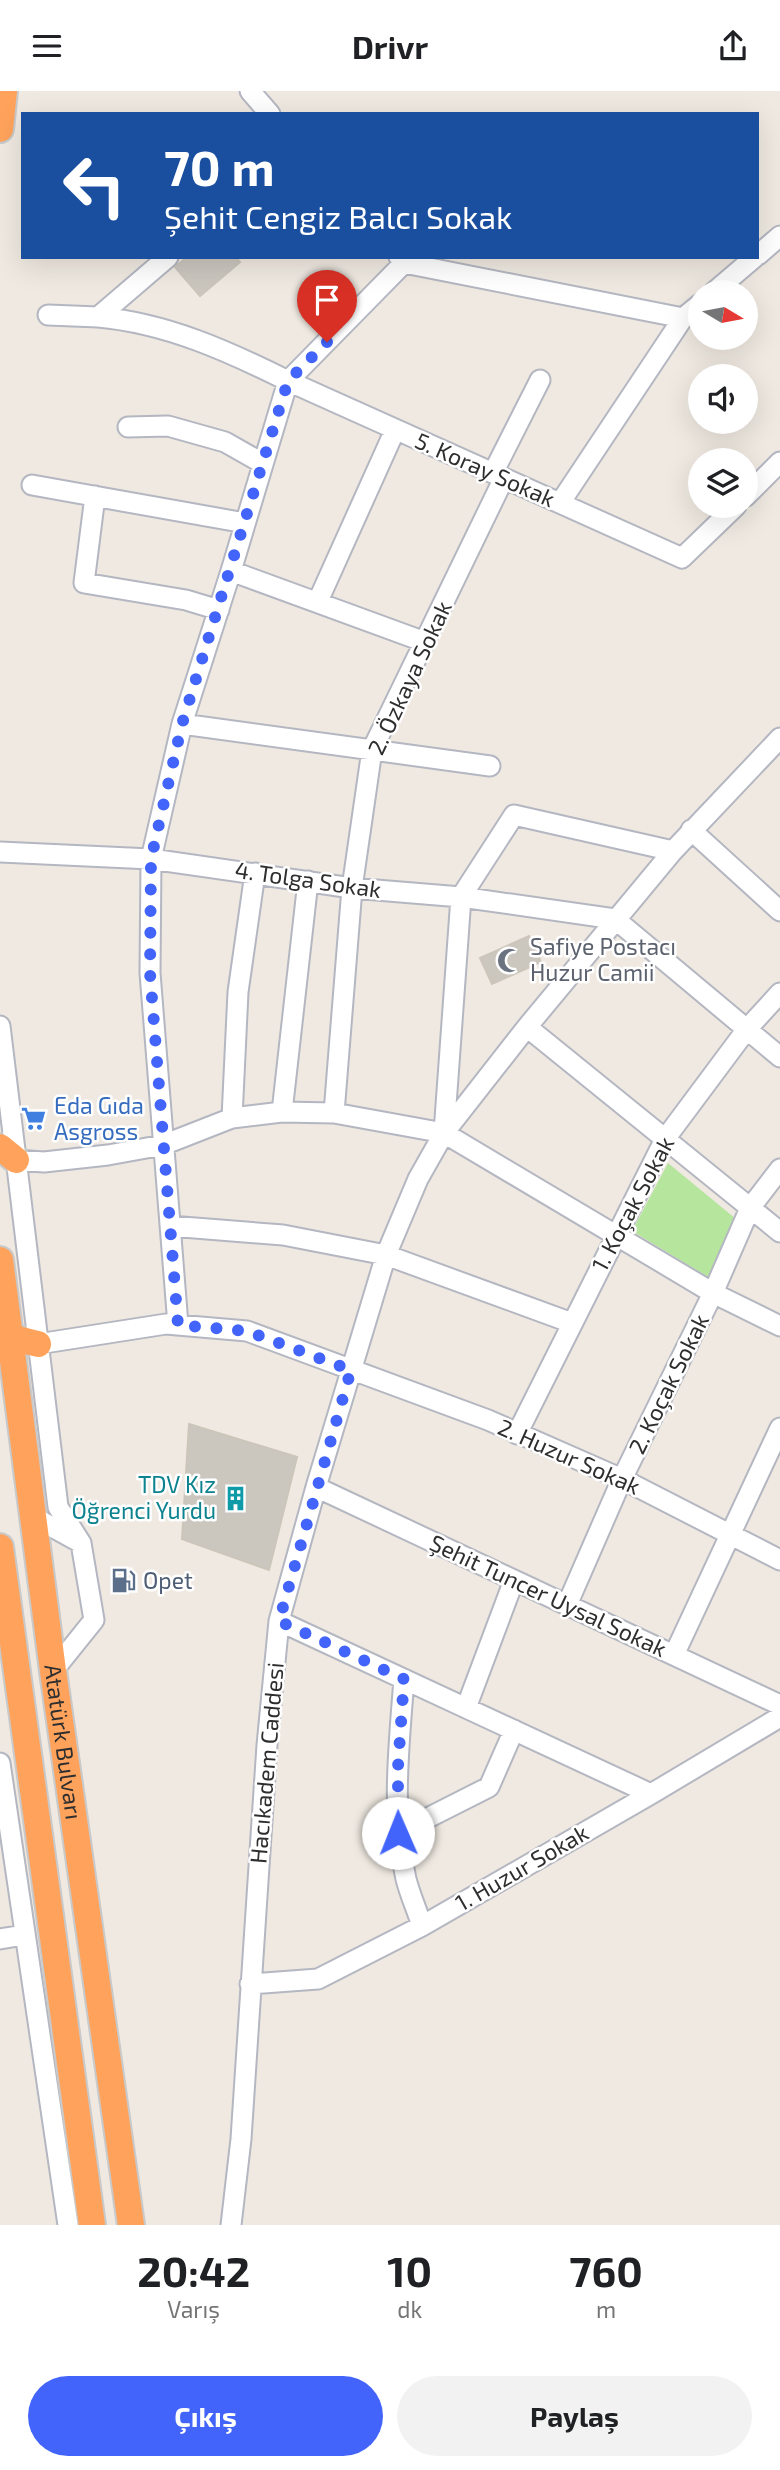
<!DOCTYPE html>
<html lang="tr">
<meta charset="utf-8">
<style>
body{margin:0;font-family:"Exo 2",sans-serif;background:#f2f2f2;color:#202124;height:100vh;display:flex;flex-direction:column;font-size:26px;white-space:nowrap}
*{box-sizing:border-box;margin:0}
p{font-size:23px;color:#757577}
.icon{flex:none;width:38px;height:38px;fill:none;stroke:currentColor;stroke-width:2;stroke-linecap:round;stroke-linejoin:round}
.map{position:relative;height:2134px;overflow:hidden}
.sheet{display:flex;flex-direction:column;background:#fff;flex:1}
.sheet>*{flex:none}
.banner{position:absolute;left:21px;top:21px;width:738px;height:147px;border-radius:0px;box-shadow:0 7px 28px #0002;background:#1a4fa0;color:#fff;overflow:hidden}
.needle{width:46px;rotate:100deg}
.fabs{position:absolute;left:688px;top:189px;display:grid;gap:14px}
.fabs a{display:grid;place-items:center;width:70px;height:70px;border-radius:50%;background:#fff;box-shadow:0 7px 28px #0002;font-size:35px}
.pin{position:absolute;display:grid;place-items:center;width:60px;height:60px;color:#fff;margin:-72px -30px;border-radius:50% 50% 50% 0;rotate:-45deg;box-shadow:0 0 7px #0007}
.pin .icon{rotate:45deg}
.me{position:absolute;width:77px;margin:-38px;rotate:359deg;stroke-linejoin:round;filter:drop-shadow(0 0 5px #0008)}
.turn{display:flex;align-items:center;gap:24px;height:147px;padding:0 28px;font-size:32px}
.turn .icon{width:91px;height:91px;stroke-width:2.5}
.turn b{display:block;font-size:49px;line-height:60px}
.eta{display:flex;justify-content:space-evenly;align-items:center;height:119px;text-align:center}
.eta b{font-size:42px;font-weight:700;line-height:49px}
.primary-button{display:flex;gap:14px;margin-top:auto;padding:14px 28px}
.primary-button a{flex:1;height:80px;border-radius:42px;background:#4264fb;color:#fff;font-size:28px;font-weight:700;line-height:80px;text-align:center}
.primary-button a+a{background:#f2f2f2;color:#202124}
header{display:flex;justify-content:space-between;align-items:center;height:91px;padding:0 28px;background:#fff;font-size:32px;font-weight:700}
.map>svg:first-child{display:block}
</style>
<header><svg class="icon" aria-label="menu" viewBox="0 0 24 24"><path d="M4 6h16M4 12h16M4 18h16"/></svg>Drivr<svg class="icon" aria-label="share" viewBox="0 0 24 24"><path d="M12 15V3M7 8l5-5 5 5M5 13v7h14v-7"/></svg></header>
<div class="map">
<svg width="780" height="2134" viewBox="0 0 780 2134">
<rect width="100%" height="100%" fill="#efe9e1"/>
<path fill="#b6e59e" d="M668 1072 736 1128 708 1186 632 1140Z"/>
<path fill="#cbc7bf" stroke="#cbc5ba" stroke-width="2" d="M187 166H236L240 171 200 205 175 176Z
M529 845 541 871 492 893 480 867Z
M189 1333 297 1366 269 1479 182 1448Z"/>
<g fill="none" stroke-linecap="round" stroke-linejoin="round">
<defs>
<path id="minor" d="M250 0 270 23
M758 164 780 145
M399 166 404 172 683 227
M714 201 755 166
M48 224 98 226 168 166
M98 226C166 232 228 260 288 290L682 467 736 415
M128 336 168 335 225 351 262 372
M493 382 540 289
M32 394 245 432
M95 405 84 492 186 509 219 519
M746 405 780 371
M560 412 683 227 700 213
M231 480 425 551
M318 510 395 339
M182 633 490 675
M691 739 780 820
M0 761 151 768 352 797 461 806 615 828 780 966
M0 935 58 1416 81 1452
M527 936 780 1141
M282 1021 308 790
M334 1022 352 797 372 659 504 387
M232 1027 238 901 255 782
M444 1042 461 806 514 724 673 760
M16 1069 44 1071 108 1064 163 1054 232 1027 282 1021 334 1022 444 1042 713 1202 780 1235
M170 1135 283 1144 386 1164 572 1232
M178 1234 150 882 151 768 182 633 231 480 288 290 404 172
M38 1253 166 1233 247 1240 488 1329 622 1388 780 1469
M517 1343 665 1048 747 938 780 902
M316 1396 780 1614
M34 1426 81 1452 94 1529 53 1580
M567 1514 622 1388 713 1202 750 1117 780 1078
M279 1530 651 1703
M674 1564 780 1337
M404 1588C399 1654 391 1723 406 1788 410 1804 417 1819 422 1835
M466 1617 514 1489
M0 1672 68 2134
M398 1742 489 1696 514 1639
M0 1848 24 1844
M250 1893 318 1888 422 1835 651 1703 780 1626
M231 2134 241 2048 267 1654 279 1530 316 1396 386 1164 418 1088 444 1042 527 936 673 760 780 647"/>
<g id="highway">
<path d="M0 38 4 0"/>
<path d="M0 1056 16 1069"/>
<path id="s1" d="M0 1169 53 1580 131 2134"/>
<path d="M10 1246 38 1253"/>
<path d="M0 1456 92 2134"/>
</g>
</defs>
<use href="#minor" stroke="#b4b7c1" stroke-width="23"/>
<use href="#highway" stroke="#c9c9c9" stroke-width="30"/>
<use href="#minor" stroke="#fff" stroke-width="19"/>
<use href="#highway" stroke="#ffa35c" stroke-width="26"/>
</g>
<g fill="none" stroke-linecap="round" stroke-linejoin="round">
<path stroke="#4264fb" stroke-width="12" stroke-dasharray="0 21.6" d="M327 251 288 290 182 633 151 768 150 882 178 1234 247 1240 351 1279 279 1530 404 1588 398 1676V1742"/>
</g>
<defs>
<symbol id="mosque-bare" viewBox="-9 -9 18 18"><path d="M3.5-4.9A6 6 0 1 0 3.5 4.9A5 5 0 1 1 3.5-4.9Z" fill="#6b7280" stroke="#fff" stroke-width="2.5" paint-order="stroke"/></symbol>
<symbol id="supermarket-bare" viewBox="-9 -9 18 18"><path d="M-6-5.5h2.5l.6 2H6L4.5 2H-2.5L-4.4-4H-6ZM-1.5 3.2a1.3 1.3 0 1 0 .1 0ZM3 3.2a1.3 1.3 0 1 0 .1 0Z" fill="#3f7fe0" stroke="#fff" stroke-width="2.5" paint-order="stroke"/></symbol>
<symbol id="building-bare" viewBox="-9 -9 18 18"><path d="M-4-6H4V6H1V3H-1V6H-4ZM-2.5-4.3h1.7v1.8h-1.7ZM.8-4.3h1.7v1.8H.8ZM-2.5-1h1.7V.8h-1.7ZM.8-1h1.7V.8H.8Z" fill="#0f9aa8" stroke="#fff" stroke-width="2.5" paint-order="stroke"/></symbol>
<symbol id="fuel-bare" viewBox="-9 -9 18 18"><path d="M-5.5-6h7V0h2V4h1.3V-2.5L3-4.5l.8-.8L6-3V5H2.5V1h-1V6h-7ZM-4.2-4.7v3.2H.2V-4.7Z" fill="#5c6f8a" stroke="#fff" stroke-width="2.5" paint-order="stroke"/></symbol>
</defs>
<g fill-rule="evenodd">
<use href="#mosque-bare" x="492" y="852" width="35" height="35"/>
<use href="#supermarket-bare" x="16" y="1010" width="35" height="35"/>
<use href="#building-bare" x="218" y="1390" width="35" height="35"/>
<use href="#fuel-bare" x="106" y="1472" width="35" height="35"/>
</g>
<g text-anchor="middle" stroke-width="5" stroke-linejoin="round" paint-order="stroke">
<g font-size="23" fill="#2e2e2e" stroke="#fff">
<text transform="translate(485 379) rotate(24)" y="8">5. Koray Sokak</text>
<text transform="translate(410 587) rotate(-65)" y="8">2. Özkaya Sokak</text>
<text transform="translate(308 789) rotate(8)" y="8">4. Tolga Sokak</text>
<text transform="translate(633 1113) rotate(-62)" y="8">1. Koçak Sokak</text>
<text transform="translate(669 1293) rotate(-64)" y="8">2. Koçak Sokak</text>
<text transform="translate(569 1366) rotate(24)" y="8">2. Huzur Sokak</text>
<text transform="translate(548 1505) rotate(25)" y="8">Şehit Tuncer Uysal Sokak</text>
<text dy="8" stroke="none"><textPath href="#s1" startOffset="486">Atatürk Bulvarı</textPath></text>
<text transform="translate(267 1672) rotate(-85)" y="8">Hacıkadem Caddesi</text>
<text transform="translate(522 1777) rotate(-30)" y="8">1. Huzur Sokak</text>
</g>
<g font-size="23" fill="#5b616d" stroke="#fff" text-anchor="start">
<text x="530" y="864">Safiye Postacı<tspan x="530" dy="26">Huzur Camii</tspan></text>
</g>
<g font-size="23" fill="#366cbe" stroke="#fff" text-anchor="start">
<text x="54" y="1023">Eda Gıda<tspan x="54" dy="26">Asgross</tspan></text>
</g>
<g font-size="23" fill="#0d838f" stroke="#fff" text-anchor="end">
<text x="216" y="1402">TDV Kız<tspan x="216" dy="26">Öğrenci Yurdu</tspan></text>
</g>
<g font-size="23" fill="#4e5e75" stroke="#fff" text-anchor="start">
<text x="143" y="1498">Opet</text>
</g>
</g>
</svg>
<div class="fabs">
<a><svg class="needle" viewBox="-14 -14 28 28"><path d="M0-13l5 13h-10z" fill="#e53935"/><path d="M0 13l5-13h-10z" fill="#757577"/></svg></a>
<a><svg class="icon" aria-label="sound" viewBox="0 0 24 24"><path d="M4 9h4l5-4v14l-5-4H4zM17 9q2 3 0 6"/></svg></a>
<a><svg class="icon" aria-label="layers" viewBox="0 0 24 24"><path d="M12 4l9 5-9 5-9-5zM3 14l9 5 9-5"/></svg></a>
</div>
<div class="pin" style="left:327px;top:251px;background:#d93025"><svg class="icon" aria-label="arrive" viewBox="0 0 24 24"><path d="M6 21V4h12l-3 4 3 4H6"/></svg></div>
<svg class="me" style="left:398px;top:1742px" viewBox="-20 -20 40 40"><circle r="19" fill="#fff"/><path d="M0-13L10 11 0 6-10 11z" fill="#4264fb"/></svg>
<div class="banner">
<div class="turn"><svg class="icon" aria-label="left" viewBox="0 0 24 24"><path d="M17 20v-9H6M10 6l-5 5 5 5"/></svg><div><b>70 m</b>Şehit Cengiz Balcı Sokak</div></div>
</div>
</div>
<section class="sheet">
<div class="eta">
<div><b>20:42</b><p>Varış</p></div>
<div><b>10</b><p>dk</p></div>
<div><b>760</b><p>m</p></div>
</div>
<div class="primary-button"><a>Çıkış</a><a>Paylaş</a></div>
</section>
